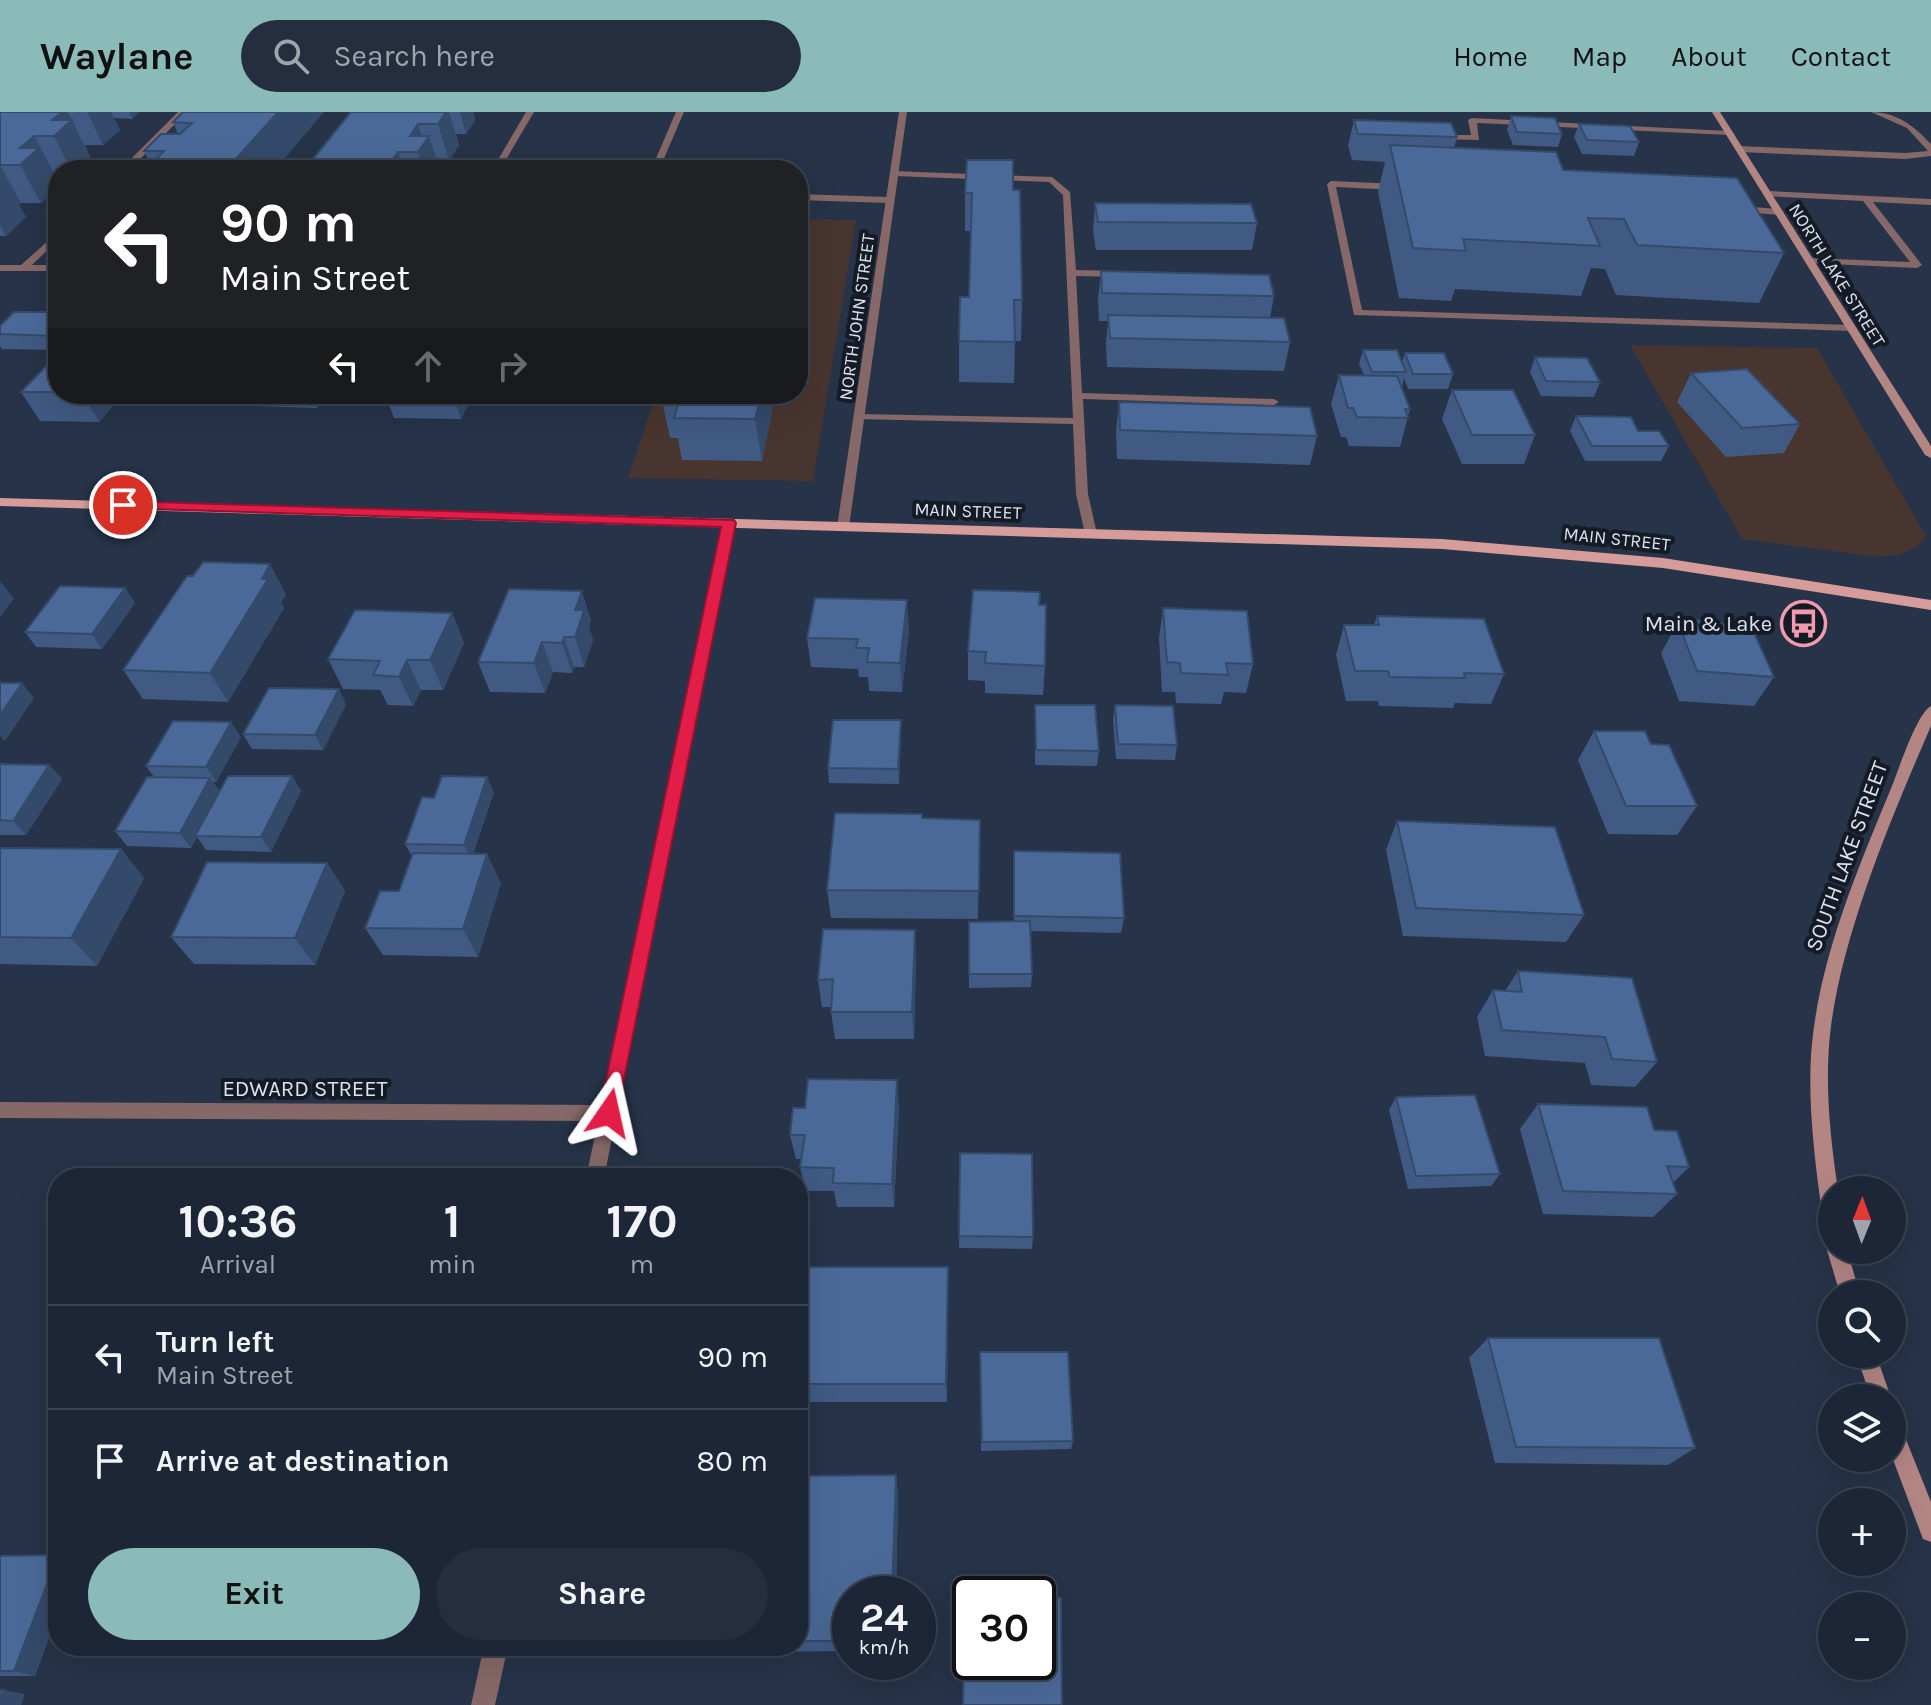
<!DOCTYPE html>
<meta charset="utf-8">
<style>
body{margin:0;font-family:Karla,sans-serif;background:#252e3e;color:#f1f3f6;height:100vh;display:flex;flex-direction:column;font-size:30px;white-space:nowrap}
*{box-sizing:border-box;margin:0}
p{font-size:26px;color:#a0a5ad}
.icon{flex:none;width:44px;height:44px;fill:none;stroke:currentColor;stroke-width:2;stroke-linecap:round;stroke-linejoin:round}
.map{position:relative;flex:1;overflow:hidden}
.sheet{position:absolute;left:48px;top:1056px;width:760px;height:488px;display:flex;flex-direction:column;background:#1c2636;border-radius:32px;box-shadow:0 8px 32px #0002,0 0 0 2px #3a4351}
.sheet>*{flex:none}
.guide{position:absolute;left:48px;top:48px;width:760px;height:244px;border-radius:32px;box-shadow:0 8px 32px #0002,0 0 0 2px #3a4351;background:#202124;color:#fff;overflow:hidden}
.needle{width:52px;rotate:1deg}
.buttons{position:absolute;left:1818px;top:1064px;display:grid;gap:16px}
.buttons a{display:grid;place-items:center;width:88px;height:88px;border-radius:50%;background:#1c2636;box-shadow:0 8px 32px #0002,0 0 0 2px #3a4351;font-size:40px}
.speed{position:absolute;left:832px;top:1464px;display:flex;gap:16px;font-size:40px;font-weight:700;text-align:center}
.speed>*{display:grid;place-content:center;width:104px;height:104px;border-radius:50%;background:#1c2636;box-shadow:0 8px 32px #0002,0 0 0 2px #3a4351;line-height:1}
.speed small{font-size:20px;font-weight:400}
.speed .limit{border:4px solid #111;border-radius:12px;background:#fff;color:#111}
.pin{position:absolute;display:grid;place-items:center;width:68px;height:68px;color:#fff;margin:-34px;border:4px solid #fff;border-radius:50%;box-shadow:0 2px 8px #0007}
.me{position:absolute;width:88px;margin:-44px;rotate:11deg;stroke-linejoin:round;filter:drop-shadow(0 0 6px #0008)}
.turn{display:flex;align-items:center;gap:28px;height:168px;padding:0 40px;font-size:36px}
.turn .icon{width:104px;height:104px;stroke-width:2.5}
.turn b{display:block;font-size:56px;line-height:68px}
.lanes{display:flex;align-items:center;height:76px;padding:0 40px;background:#0003;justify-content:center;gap:40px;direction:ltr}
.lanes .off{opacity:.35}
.eta{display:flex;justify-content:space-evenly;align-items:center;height:136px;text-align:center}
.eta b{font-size:48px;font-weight:700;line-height:56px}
.primary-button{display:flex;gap:16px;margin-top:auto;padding:16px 40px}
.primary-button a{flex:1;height:92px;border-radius:48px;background:#8bbbb9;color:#111;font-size:32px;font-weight:700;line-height:92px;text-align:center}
.primary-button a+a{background:#252e3e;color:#f1f3f6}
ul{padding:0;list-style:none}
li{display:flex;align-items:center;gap:24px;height:104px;padding:0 40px;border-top:2px solid #3a4351}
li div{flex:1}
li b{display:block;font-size:30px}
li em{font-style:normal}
header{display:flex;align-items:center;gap:48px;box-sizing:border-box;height:112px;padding:0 40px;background:#8bbbb9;color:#111}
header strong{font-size:38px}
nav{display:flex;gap:44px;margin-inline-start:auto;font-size:28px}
.search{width:560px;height:72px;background:#252e3e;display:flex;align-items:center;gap:20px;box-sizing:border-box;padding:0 28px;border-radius:44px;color:#a0a5ad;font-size:30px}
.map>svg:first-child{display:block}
</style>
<header>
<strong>Waylane</strong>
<div class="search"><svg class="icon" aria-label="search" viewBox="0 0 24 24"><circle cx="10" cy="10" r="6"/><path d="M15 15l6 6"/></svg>Search here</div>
<nav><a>Home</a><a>Map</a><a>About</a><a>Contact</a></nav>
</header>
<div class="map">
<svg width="1931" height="1593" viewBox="0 0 1931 1593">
<rect width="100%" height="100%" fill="#263348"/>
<path fill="#49352f" d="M798 107 856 108 813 369 628 366 656 282H798Z
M1630 233 1817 236 1926 424 1917 435 1899 443 1879 445 1742 427Z"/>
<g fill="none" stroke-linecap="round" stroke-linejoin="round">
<path fill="#856867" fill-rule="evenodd" d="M178 0H187L129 58H120Z
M526 0H534L500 58H492Z
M676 0H684L662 51 663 58H655L654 51Z
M1871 0C1897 0 1914 14 1931 32V44L1905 47 1739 40 1735 37 1739 34 1905 41 1928 39 1907 16Z
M1472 6 1729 19 1733 21 1729 23 1477 11 1479 28 1435 27 1431 25 1435 23H1471L1468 8Z
M891 59 1052 65 1070 80 1076 158 1122 159 1127 162 1122 165 1076 164 1082 281 1274 287 1279 290 1274 293 1083 287 1088 382 1097 422 1091 426 1085 422 1076 382 1073 312 855 307 853 305 859 302 1073 306 1063 83 1049 70 894 64 891 63Z
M1331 69 1398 72 1402 75 1398 78 1336 75 1362 198 1852 213 1857 216 1852 219 1354 203 1327 72Z
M1768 79 1931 87V93L1873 90 1922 153 1917 156 1807 151 1805 149 1810 146 1910 150 1863 89 1765 84V80Z
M798 82 888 85 892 88 888 91 798 88Z
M1737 94 1779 97 1784 100 1779 103 1734 99 1733 97Z
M58 120V128L32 153H58V159H0V153H21Z"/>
<path fill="#856867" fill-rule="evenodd" d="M899 0H907L849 415 843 419 837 415Z
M729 407 735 411 604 1066H586L598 1009 0 1006V990L601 993 723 411Z
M484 1534H508L495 1593H471Z"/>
<path fill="#b38684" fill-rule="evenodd" d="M1712 0H1720L1931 334V346L1925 343Z
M1931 594V614C1892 704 1844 817 1831 914 1824 969 1830 1024 1838 1078H1832V1110L1825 1107 1822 1101C1815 1049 1808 996 1811 943 1818 847 1858 757 1894 669 1900 653 1918 600 1931 594Z
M1830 1131H1832V1138H1847L1860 1182H1840L1827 1138Z
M1856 1242H1876L1891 1286H1871Z
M1892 1306 1899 1310 1931 1390V1430L1923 1427 1892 1345Z"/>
<path fill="#d69c9a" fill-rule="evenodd" d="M0 386 1442 427 1663 446 1931 488V498L1663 456 1442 437 0 394Z"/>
</g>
<path fill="#405a83" d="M0 0H139L132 7 114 6 120 18 103 33H85L90 45 77 58H58V61L53 63 41 91H21L19 93 26 105 6 124H0Z
M324 0 150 51 144 39 178 22 173 10Z
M351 0H473L475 8 466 22H456L459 33 449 49H437L440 58H304Z
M1511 4 1562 22 1558 35 1513 33 1507 18Z
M1354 8 1457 25 1454 36 1563 58 1784 141 1759 191 1616 183 1605 157 1591 156 1581 184 1455 177 1451 189 1399 186 1378 80 1385 50 1352 48 1348 34Z
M1579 12 1639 30 1634 44 1582 42 1574 25Z
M1013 78 1022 188 1021 229H1015L1014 271 959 270V229L969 185 971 119H965V81Z
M1095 91 1257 111 1252 138H1096L1093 119Z
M1101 159 1274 184 1270 206 1290 230 1284 259 1107 255 1106 231 1108 209H1099L1098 187Z
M58 200V238L2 237 0 234V214Z
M1363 238 1402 250 1405 241 1453 262 1448 277H1408L1404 266 1402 275 1410 297 1400 335 1349 334 1346 325H1341L1331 292 1339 263H1364L1359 252Z
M1535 245 1600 270 1594 285 1541 284 1530 260Z
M58 250V282H123L99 310 40 309 21 280Z
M1691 261 1800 312 1784 341 1726 345 1677 290Z
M1452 278 1535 323 1524 352H1462L1442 307Z
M246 282H326L317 296 252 294Z
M385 282H474L461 307 394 306Z
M662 282 774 289 762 349 682 348 678 326H670L661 284Z
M1119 290 1317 324 1310 353 1117 347 1116 319Z
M1576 304 1669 334 1661 349H1585L1570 319Z
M125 476 135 491 102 537 36 535 25 520Z
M286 482 281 491 284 496 228 590 143 587 123 558Z
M1039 493 1045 554 1043 583 985 581V569L968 568V539Z
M1163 496 1253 552 1246 581 1224 580 1221 592 1176 591 1175 580H1162L1159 526Z
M452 501 464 531 443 578H421L413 594 388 593 380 578 343 577 328 547Z
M1377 504 1504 562 1491 592 1455 591 1453 596 1379 594 1378 589H1346L1336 543 1344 513H1374Z
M591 508 589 515 593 528 584 555H574L572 561 553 560 545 581 490 580 478 550Z
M1697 508 1774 565 1754 594 1679 589 1661 541 1678 511 1694 513Z
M909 518 902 580 869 579 868 565H859L858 557 811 555 807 526Z
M346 592 323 638 252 637 243 622Z
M1035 593 1099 639 1097 654 1035 653Z
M1115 593 1177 633 1175 648 1116 647 1113 608Z
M901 608V623L899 672 829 671 828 656Z
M1594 619 1651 632 1697 694 1677 723 1608 722 1578 648Z
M241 625 216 670H213L219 679 292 664 301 679 271 740 206 738 197 725 191 736 127 734 115 719 154 665 146 654Z
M0 652 49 653 62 667 26 723H0Z
M494 680 473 742 501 771 478 845 383 843 365 816 399 779 412 744 405 732 434 686Z
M922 706 980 708 978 807 831 806 827 778Z
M1397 709 1584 803 1566 830 1403 824 1386 738Z
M0 736 121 737 144 766 97 854 0 852Z
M1014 739 1124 806 1121 821 1030 819 1032 862 1031 875 969 876V810L1014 809Z
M327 751 345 779 315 853 194 852 171 825Z
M916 845 914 927H835L831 900V895H822L818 868Z
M1518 859 1657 950 1635 975 1591 973 1585 951 1485 944 1477 905 1493 878 1505 879Z
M1396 985 1500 1062 1491 1074 1408 1077 1389 998Z
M1538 992 1654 1018 1689 1055 1673 1071 1677 1082 1653 1105 1543 1102 1520 1017Z
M899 994 894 1095H837L834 1079H806L800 1055 801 1047H796L790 1023Z
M960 1041 1033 1125 1032 1137 959 1136Z
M798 1155 948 1176 947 1290H798Z
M1488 1226 1695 1336 1668 1353 1495 1351 1469 1246Z
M980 1240 1073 1329 1071 1337 981 1339Z
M798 1364 898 1379 896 1482H850V1539L760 1540 755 1534H798Z
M58 1443V1501L35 1564H0V1444Z"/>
<path fill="#344a6a" d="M62 0H68L90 45 77 58H71L54 24 52 8Z
M87 0H111L120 18 103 33Z
M129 0H139L132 7Z
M278 0H324L275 58H226Z
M446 0H449L459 33 449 49 438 12Z
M460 0H473L475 8 466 22Z
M418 12 424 31 429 24 440 58H424L418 40 410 24Z
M34 24 54 61 53 63 58 72V75L41 91 20 53V36Z
M398 40 404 58 389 52Z
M0 53 21 91 19 93 26 105 6 124 0 113Z
M82 282H123L99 310Z
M311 282H326L317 296Z
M452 282H474L461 307Z
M761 282H774V289L762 349 755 307Z
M270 452 286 482 281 491 284 496 228 590 210 561Z
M0 469 14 487 0 505Z
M125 476 135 491 102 537 92 522Z
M582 479 591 508 589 515 593 528 584 555 575 525V498Z
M907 488 909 518 902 580 900 551Z
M452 501 464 531 443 578 430 548Z
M564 525 574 555 572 561 562 531Z
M542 530 553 560 545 581 534 551Z
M407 548 421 578 413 594 399 565Z
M22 571 34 586 5 629 0 624V603Z
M339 577 346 592 323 638 315 623Z
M901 608V623L899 672 898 657Z
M231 610 241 625 216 670 206 655Z
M49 653 62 667 26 723 13 709Z
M292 664 301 679 271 740 261 725Z
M487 665 494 680 471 747 464 733Z
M210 666 220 680 195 724 197 725 191 736 180 721Z
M121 737 144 766 97 854 71 826Z
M487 742 501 771 478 845 463 817Z
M327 751 345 779 315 853 295 826Z
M915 818 916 845 914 927 912 900Z
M897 968 899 994 894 1095 892 1072Z
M948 1155V1176L947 1290 946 1272Z
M896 1363 898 1379 896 1482H892Z
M58 1444V1501L35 1564 14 1559Z
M4 1578 25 1582 21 1593H0V1588Z"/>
<path fill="#4b6998" stroke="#344a6a" stroke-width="2" d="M0 0H62L52 8H72L54 24H34L20 36H39L20 53H0Z
M183 0H278L226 58H124L131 51H152L164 39H144L161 22H180L192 11 173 10Z
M351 0H446L438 12H418L410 24H429L418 40H398L389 52H410L406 58H304Z
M1511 4 1555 6 1562 22 1517 20Z
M1354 8 1451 11 1457 25 1358 22Z
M1579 12 1630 14 1639 30 1587 28Z
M1390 33 1556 40 1563 58 1737 66 1784 141 1637 133 1624 107 1588 106 1600 134 1463 127 1466 139 1413 136Z
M967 48H1013V78H1020L1022 188H1014L1015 230 959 229 960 185H969L972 81H965Z
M1095 91 1251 92 1257 111 1098 110Z
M1101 159 1269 163 1274 184 1102 181Z
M14 200H58V224L0 222V214Z
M1108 203 1284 206 1290 230 1110 226Z
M1363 238H1397L1406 260H1372Z
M1405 241H1444L1453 262H1413Z
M1535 245 1587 246 1600 270 1546 269Z
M50 250H58V280H21Z
M1747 257 1800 312 1742 316 1691 261Z
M1339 263 1397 264 1410 297H1405L1408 306 1357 305 1353 296H1348Z
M1452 278H1513L1535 323H1472Z
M662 282H761L755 307 674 306 680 285 661 284Z
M1119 290 1310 295 1317 324 1120 318Z
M1576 304 1631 305 1638 319H1659L1669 334H1592Z
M203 450 270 452 262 467H268L210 561 123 558 187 464H193Z
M60 474 125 476 92 522 25 520Z
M509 477 582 479 575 498H584L575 525H564L562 531 542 530 534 551 478 550Z
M973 478 1040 480 1039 493H1046L1045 554 985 551 986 540 968 539Z
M815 486 907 488 900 551 867 550 869 536H856L858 527 807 526Z
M1163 496 1247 499 1253 552 1226 551 1228 563 1181 561 1180 551 1167 550Z
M355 498 452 501 430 548H407L399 565 373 563 380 549 328 547Z
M1377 504 1484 507 1504 562 1464 561 1465 566 1390 565 1388 559H1355L1344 513H1379Z
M1697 508 1752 516 1774 565 1697 559 1678 511 1699 513Z
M0 571H22L0 603Z
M269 576 339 577 315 623 243 622Z
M1035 593H1095L1099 639 1036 638Z
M1115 593 1173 594 1177 633 1118 632Z
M833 608H901L898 657 828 656Z
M173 609 231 610 206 655 146 654Z
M1594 619H1645L1651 632 1669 633 1697 694H1626Z
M0 652 49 653 13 709 0 708Z
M228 664H292L261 725 195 724Z
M442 664 487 665 464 733 405 732 422 685 434 686Z
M147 665 210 666 180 721 115 719Z
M835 701 922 702V706L980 708 979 779 827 778Z
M1397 709 1555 715 1584 803 1416 796Z
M0 736 121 737 71 826 0 825Z
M1014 739 1120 741 1124 806 1014 804Z
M413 741 487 742 463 817 365 816 380 779H399Z
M207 750 327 751 295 826 171 825Z
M1030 809 1032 862H969V810Z
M823 817 915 818 912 900H831L833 867 818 868Z
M1518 859 1632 866 1657 950 1612 947 1605 925 1502 918 1493 878 1522 880Z
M808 967 897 968 892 1072 833 1071 834 1056 800 1055 805 1023H790L793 996H805Z
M1475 983 1500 1062 1416 1064 1396 985Z
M1538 992 1647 995 1654 1018 1677 1019 1689 1055 1667 1054 1677 1082 1563 1079Z
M960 1041 1032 1042 1033 1125 959 1124Z
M798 1155H948L946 1272H798Z
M1488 1226H1659L1695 1336 1516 1335Z
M980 1240H1068L1073 1329 982 1330Z
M896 1363 892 1482H850V1529H798V1364Z
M58 1443 14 1559H0V1444Z
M965 1482H970V1550H1038V1485L1061 1486 1062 1593H963Z
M0 1578H4L0 1588Z"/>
<path fill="#e11d48" stroke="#92132f" stroke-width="2" d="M123 389 734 408 736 411 616 1007 609 1010 602 1007 599 1001 721 415 118 396V391Z"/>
<defs>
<symbol id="bus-ring" viewBox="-11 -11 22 22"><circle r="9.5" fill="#151b24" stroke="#f19ab2" stroke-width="1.5"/><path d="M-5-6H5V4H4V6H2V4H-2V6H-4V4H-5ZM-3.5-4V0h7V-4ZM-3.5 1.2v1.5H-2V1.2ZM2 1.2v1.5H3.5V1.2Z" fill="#f19ab2"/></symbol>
</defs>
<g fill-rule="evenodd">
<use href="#bus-ring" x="1778" y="486" width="51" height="51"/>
</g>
<g text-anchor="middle" stroke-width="8" stroke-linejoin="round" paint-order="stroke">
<g font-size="18" fill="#dae3f0" stroke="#151b24">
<text transform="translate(1837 163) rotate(58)" y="6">NORTH LAKE STREET</text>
<text transform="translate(857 205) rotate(-82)" y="6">NORTH JOHN STREET</text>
<text transform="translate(968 399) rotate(2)" y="6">MAIN STREET</text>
<text transform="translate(1617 427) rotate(6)" y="6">MAIN STREET</text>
</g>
<g font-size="22" fill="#dae3f0" stroke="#151b24" text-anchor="end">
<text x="1772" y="519">Main &amp; Lake</text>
</g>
<g font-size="22" fill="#dae3f0" stroke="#151b24">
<text transform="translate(1846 744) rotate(-70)" y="8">SOUTH LAKE STREET</text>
<text x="305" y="984">EDWARD STREET</text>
</g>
</g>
</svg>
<div class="buttons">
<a><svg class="needle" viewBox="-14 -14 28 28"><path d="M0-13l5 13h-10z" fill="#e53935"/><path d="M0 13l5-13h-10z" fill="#a0a5ad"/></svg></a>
<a><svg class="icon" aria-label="search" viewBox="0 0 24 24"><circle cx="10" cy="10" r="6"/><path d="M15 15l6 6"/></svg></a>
<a><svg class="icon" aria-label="layers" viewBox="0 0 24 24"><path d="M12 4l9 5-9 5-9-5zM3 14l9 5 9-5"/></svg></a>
<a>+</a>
<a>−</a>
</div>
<div class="speed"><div>24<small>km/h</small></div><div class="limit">30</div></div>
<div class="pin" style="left:123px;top:393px;background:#d93025"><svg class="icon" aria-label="arrive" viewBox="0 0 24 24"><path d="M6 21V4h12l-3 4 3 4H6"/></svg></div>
<svg class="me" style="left:609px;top:1001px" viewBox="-20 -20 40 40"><path d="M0-17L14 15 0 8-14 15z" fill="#e11d48" stroke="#fff" stroke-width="4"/></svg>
<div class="guide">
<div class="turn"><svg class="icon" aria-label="left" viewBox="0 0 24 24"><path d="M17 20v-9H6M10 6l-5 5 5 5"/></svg><div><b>90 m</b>Main Street</div></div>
<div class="lanes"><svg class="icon" aria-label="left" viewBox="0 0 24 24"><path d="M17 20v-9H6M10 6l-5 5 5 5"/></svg><svg class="icon off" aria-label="ahead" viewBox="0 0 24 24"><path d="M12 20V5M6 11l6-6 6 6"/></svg><svg class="icon off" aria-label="right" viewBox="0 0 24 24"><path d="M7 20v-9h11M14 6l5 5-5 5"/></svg></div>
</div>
<section class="sheet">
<div class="eta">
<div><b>10:36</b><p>Arrival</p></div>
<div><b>1</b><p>min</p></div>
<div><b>170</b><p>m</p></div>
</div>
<ul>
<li><svg class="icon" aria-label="left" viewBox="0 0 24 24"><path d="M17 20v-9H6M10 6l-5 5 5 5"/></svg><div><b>Turn left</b><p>Main Street</p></div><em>90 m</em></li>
<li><svg class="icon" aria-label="arrive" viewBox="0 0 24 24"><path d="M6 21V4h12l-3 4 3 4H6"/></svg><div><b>Arrive at destination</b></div><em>80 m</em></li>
</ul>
<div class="primary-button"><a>Exit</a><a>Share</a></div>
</section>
</div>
